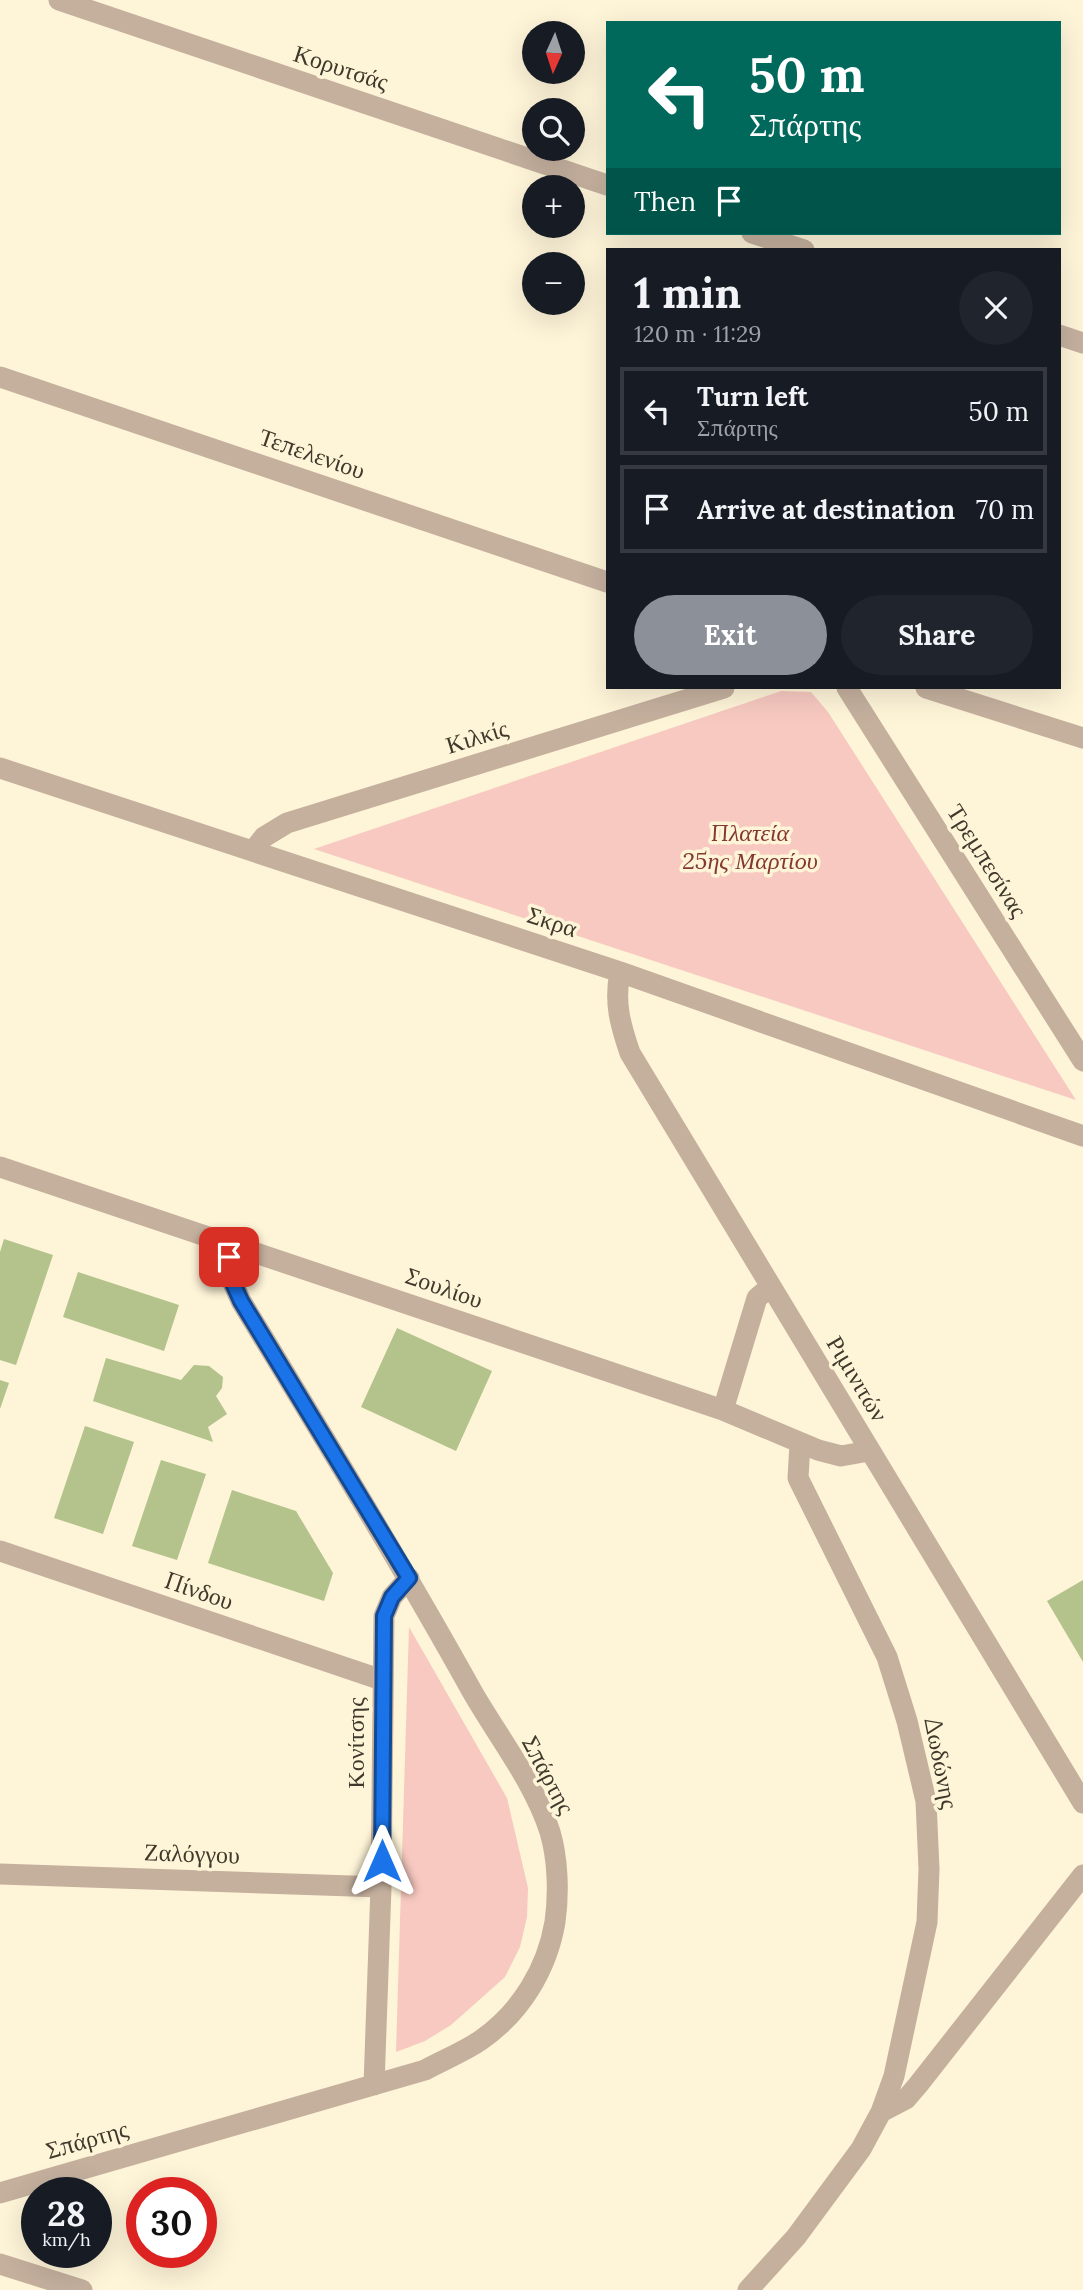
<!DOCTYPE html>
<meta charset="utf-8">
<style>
body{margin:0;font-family:Lora,serif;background:#20242c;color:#f1f3f6;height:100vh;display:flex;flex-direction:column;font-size:26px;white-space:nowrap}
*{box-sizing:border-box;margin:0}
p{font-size:23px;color:#9ea1a6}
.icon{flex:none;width:38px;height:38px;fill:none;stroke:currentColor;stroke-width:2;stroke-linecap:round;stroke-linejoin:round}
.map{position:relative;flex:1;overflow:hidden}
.drawer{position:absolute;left:606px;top:248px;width:455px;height:441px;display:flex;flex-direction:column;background:#171b24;border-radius:0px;box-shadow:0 7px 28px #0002}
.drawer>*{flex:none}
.banner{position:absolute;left:606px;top:21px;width:455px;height:214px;border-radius:0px;box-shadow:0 7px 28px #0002;background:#00695c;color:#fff;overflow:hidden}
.needle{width:46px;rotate:183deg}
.tools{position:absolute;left:522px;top:21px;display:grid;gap:14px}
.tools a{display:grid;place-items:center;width:63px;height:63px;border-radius:50%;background:#171b24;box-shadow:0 7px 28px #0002;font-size:35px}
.speed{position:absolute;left:21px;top:2177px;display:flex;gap:14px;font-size:35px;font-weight:700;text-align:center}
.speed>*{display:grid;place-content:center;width:91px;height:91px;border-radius:50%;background:#171b24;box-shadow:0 7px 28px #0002;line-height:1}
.speed small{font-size:18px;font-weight:400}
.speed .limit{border:10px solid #d22;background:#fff;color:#111}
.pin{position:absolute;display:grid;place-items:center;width:60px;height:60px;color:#fff;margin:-30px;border-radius:14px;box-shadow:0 4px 10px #0006}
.me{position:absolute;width:77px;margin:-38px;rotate:0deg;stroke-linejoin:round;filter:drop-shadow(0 0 5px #0008)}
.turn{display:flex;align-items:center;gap:24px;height:147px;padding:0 28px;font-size:32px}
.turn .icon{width:91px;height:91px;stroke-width:2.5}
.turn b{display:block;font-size:49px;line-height:60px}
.then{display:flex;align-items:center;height:66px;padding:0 28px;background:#0003;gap:14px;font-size:26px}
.round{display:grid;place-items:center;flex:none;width:74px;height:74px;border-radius:37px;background:#20242c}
.head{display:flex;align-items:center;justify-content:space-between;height:119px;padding:0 28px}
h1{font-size:42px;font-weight:700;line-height:52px}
.cta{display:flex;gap:14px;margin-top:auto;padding:14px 28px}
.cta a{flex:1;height:80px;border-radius:42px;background:#8c9099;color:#fff;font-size:28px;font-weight:700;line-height:80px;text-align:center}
.cta a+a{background:#20242c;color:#f1f3f6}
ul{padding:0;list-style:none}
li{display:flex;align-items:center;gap:21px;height:88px;margin:0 14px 10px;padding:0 14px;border:4px solid #363941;border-radius:0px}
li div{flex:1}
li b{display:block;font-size:26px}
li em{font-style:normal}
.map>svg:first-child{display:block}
</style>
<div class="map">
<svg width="1083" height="2290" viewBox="0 0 1083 2290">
<rect width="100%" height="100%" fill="#fef4d8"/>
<path fill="#f7c9c0" d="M781 691 811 692 828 712 1076 1100 314 849Z
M409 1627 507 1798 528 1888 527 1917 520 1947 505 1977 451 2025 425 2041 396 2052Z"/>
<path fill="#b3c38b" d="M4 1239 53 1255 16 1365 0 1360V1252Z
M78 1272 179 1305 164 1351 63 1317Z
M397 1328 492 1371 456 1451 361 1407Z
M106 1358 181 1380 194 1365 209 1366 223 1377 222 1388 216 1396 227 1414 208 1427 213 1442 93 1401Z
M0 1380 9 1383 0 1409Z
M85 1426 134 1442 103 1534 54 1518Z
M161 1460 206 1474 177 1560 132 1546Z
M232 1490 296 1511 333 1573 324 1601 208 1563Z
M1083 1580V1662L1047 1601Z"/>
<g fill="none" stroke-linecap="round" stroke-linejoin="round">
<path stroke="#c5b09e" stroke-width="21" d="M59 0 607 185
M752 233 804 250
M1059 335 1083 343
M0 377 607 582
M847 688 1083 1061
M926 688 1083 738
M0 768 620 972 1083 1136
M253 851 264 837 287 823 724 688
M620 972C614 1002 620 1024 630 1053L1083 1803
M0 1167 723 1410 818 1450 841 1456 869 1451
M723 1410 757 1298 770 1287
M0 1551 382 1680
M0 1874 381 1887
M374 2085 381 1887 384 1616 392 1597 409 1578
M881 2112 906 2099 918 2085 1083 1875
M0 2193 425 2070C443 2060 464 2052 481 2040 521 2012 547 1969 555 1922 559 1894 558 1859 550 1832 534 1782 499 1738 473 1693 399 1560 320 1431 241 1301L228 1272 233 1244
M0 2264 82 2290
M748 2290 796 2237 861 2149 881 2112 894 2076 927 1922 929 1869 926 1801 907 1721 887 1657 798 1478 800 1444"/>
</g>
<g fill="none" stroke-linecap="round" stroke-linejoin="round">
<defs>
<path id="route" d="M229 1257 228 1272 241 1301 409 1578 392 1597 384 1616 382 1861"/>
</defs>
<use href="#route" stroke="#114b97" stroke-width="18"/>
<use href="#route" stroke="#1a73e8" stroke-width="12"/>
</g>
<g text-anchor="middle" stroke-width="7" stroke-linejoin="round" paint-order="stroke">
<g font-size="24" fill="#3e392b" stroke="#fef4d8">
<text transform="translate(341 68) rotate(18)" y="8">Κορυτσάς</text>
<text transform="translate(312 454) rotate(19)" y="8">Τεπελενίου</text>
<text transform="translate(477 737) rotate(-17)" y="8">Κιλκίς</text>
<text transform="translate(987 861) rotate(58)" y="8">Τρεμπεσίνας</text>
<text transform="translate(552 922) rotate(18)" y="8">Σκρα</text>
<text transform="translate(444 1288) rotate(19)" y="8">Σουλίου</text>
<text transform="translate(857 1379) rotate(59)" y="8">Ριμινιτών</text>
<text transform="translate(199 1591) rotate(19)" y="8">Πίνδου</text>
<text transform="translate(356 1743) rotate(-90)" y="8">Κονίτσης</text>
<text transform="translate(941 1763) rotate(79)" y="8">Δωδώνης</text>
<text transform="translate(548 1775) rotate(62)" y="8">Σπάρτης</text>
<text transform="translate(192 1854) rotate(2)" y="8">Ζαλόγγου</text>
<text transform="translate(87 2140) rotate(-16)" y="8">Σπάρτης</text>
</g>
<g font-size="24" font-style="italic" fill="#85392d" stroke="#fef4d8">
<text x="750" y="841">Πλατεία<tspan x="750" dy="28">25ης Μαρτίου</tspan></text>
</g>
</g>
</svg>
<div class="tools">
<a><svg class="needle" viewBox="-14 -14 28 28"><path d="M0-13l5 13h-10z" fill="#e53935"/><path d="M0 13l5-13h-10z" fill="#9ea1a6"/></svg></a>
<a><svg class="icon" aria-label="search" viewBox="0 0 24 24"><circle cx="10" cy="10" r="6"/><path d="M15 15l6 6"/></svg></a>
<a>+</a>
<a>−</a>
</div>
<div class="speed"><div>28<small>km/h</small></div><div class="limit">30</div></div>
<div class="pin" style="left:229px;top:1257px;background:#d93025"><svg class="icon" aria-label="arrive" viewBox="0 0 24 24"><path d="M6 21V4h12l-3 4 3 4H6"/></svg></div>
<svg class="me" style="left:382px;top:1861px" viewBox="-20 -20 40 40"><path d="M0-17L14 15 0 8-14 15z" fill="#1a73e8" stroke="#fff" stroke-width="4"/></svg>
<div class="banner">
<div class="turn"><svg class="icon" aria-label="left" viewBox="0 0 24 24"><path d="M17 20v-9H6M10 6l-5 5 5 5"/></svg><div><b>50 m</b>Σπάρτης</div></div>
<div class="then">Then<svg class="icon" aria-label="arrive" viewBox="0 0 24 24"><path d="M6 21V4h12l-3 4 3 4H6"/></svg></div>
</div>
<section class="drawer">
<div class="head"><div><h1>1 min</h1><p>120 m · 11:29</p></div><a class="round"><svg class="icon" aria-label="close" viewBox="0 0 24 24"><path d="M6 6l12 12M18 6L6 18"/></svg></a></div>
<ul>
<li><svg class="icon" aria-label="left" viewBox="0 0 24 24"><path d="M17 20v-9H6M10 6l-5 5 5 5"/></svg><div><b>Turn left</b><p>Σπάρτης</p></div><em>50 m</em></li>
<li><svg class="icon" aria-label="arrive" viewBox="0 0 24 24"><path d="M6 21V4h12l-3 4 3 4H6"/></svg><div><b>Arrive at destination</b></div><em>70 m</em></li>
</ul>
<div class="cta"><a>Exit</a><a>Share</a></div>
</section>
</div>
